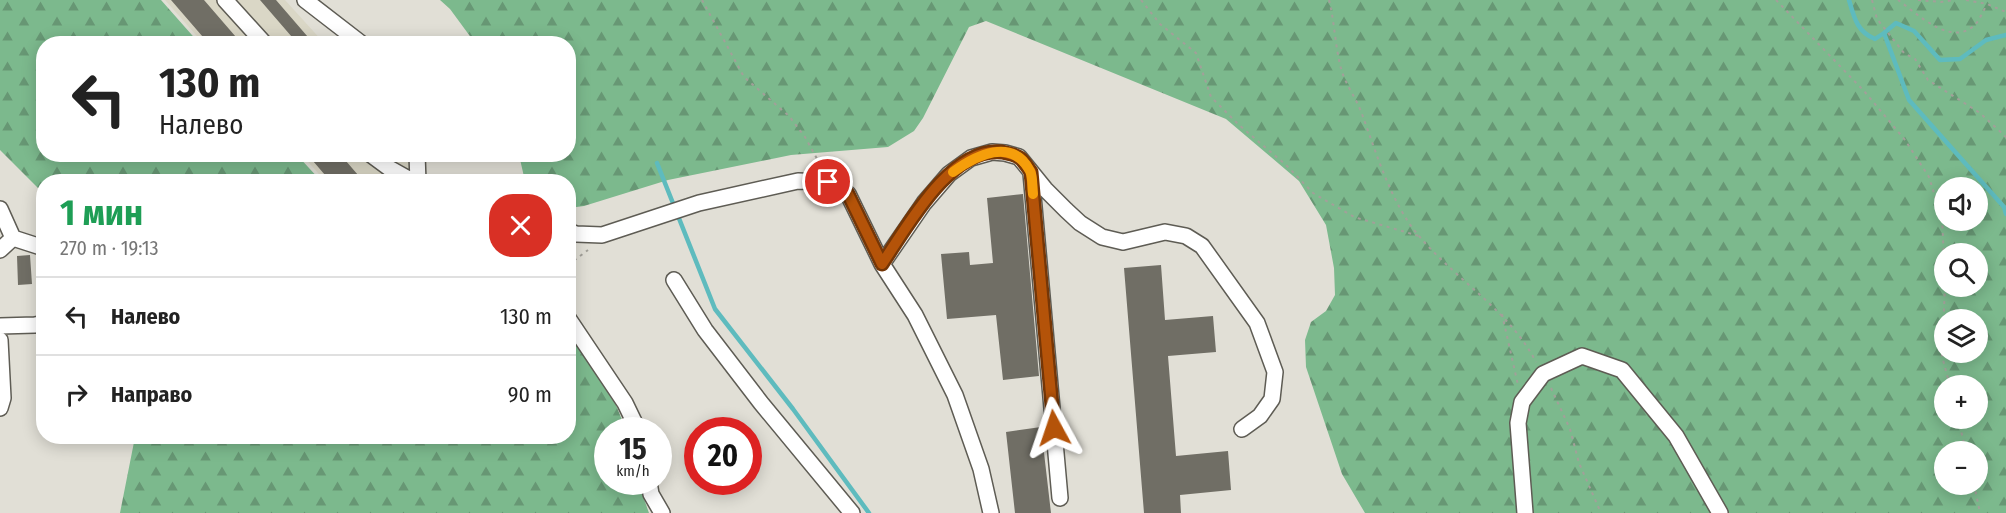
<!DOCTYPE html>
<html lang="ru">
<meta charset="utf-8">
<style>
body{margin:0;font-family:"Fira Sans Condensed",sans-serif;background:#f6f6f6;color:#222;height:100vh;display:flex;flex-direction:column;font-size:22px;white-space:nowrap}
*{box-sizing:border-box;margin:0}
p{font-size:20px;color:#767676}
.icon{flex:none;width:33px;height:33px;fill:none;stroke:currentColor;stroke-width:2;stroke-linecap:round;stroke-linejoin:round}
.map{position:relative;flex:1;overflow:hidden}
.side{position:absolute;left:36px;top:174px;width:540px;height:270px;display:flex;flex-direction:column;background:#fff;border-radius:24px;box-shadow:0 3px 15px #0003}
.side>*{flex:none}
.hud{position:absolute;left:36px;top:36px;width:540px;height:126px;border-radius:24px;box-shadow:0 3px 15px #0003;background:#fff;color:#222;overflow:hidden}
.tools{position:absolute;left:1934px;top:177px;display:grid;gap:12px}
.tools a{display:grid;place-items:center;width:54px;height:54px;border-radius:50%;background:#fff;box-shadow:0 3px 15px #0003;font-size:30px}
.speed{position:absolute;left:594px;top:417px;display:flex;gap:12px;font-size:30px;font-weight:700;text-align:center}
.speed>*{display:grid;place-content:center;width:78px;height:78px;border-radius:50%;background:#fff;box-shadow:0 3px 15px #0003;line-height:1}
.speed small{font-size:15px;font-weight:400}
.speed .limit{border:9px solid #d22;background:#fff;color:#111}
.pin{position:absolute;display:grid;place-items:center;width:51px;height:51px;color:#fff;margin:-26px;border:3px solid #fff;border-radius:50%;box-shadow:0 2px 6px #0007}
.me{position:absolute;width:66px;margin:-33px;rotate:355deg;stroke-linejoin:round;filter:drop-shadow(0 0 4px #0008)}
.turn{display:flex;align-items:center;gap:21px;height:126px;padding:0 24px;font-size:27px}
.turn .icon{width:78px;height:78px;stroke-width:2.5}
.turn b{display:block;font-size:42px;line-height:51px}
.round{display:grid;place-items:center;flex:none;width:63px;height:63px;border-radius:24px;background:#f6f6f6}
.head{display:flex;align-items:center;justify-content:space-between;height:102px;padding:0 24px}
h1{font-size:36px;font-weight:700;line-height:45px;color:#1e9e55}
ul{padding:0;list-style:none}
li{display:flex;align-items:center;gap:18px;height:78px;padding:0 24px;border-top:2px solid #e0e0e0}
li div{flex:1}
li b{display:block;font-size:22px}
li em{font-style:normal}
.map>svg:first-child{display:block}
</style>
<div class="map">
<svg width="2006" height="513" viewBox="0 0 2006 513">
<defs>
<pattern id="forest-firs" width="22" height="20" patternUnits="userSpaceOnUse" patternTransform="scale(1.5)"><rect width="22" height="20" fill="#7cb98d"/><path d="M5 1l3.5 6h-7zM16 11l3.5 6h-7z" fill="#679774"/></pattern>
</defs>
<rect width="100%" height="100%" fill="#e1dfd6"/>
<path fill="#dad7c6" d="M165 0H285L324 43H203Z
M424 154 428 159 419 181 326 182 302 155Z"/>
<path fill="url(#forest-firs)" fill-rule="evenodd" d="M0 0H161L199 43 44 44V154L297 155 321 181 44 182 43 193 0 150Z
M440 0H2006V513H1365L1342 474 1306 367 1305 340 1311 322 1326 311 1335 295 1334 268 1326 225 1299 181 1226 119 986 21 969 27 923 118 914 131 888 147 791 155 668 180 584 206 569 208 568 182 525 181 519 155 568 154V44L475 43 450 9ZM1944 188H1977V220H1944ZM1944 254H1977V286H1944ZM1944 320H1977V352H1944ZM1944 386H1977V418H1944ZM1944 452H1977V484H1944Z
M569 333 616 405 626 430H608V482H638L649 513H120L135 437 568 436Z"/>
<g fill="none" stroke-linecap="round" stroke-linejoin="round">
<path stroke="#5ebbbe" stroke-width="4.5" d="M1849 0C1854 17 1857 32 1875 39L1884 33 1909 100 2004 207 2006 214
M1884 33 1896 23 1914 31 1940 60 1960 59 1986 40 2006 35
M657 163 715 309 793 409 869 513"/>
</g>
<path fill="#706e65" d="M171 0H204L242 44H209Z
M260 0H276L314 44H298Z
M307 154H340L364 182H331Z
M1023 194 1039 376 1003 380 996 315 947 319 941 254 969 252 970 265 993 263 987 198Z
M30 255 32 284 18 285 17 256Z
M1161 265 1165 320 1213 316 1216 352 1168 356 1176 456 1228 451 1231 490 1180 495 1181 513H1144L1124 268Z
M1041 427 1051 513H1015L1006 432Z"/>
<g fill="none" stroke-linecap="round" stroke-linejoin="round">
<defs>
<path id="minor" d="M225 0 265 44
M305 0 362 44
M370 154 389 168 414 182
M417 154 418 182
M1031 173 1060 498
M0 209 13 238 0 250
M568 231 576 234 602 235 699 203 798 181 828 182 848 194 882 264 915 315 955 395 981 469 991 513
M13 238 44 248
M882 264 924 203 949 174 971 158 992 152 1005 153 1019 157 1045 189 1066 210 1080 223 1102 237 1123 242 1165 232 1186 236 1202 246 1257 323 1275 372 1272 399 1260 416 1242 429
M674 280 705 330 761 403 852 513
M568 318 625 403 638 430
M0 326 35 325 44 323
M0 340 3 398 0 408
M649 482 651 494 662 513
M1525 513 1518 423 1522 402 1543 374 1582 356 1622 370 1676 436 1720 513"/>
</defs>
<use href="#minor" stroke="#5e5c54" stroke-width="18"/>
<path stroke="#a2a099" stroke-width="2" stroke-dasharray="3 4.5" stroke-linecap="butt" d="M702 0 744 77 789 116 805 137 821 166
M1141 0 1160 24 1196 53 1211 97 1239 125 1286 165 1313 193 1354 217 1419 236
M1329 0C1335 24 1335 48 1342 72 1347 87 1358 101 1363 117 1377 155 1392 205 1419 236 1456 280 1509 310 1536 362
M1776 0 1864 91 1905 140 1929 177 1942 219 1944 258
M1872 0 1877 19 1904 53 1915 59 1928 80 1980 113 2006 137
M1898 0C1919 15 1955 51 1978 21 1981 16 1984 10 1987 4
M1918 0 1941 2 1954 0
M1966 0 1987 4 2006 12
M568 265 588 250
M1945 286 1942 356 1950 386
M1502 314 1518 385
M1551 388 1570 429 1579 463 1601 513
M1958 418 1966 452
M1974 484 1980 513"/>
<use href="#minor" stroke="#fff" stroke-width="15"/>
</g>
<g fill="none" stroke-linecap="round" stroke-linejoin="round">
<defs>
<path id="route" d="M828 182 848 194 882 264C907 227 951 146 1002 152 1007 153 1016 155 1020 158 1024 161 1028 168 1031 172L1054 428"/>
</defs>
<use href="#route" stroke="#753606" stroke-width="15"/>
<use href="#route" stroke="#b45309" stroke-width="10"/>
<path stroke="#f59e0b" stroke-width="10" d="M953 172C976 155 1012 137 1030 171 1033 177 1032 187 1033 194"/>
</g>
</svg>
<div class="tools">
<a><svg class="icon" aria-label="sound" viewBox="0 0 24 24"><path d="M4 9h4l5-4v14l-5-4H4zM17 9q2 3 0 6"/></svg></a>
<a><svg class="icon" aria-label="search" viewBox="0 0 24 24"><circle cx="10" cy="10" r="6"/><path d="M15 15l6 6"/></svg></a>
<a><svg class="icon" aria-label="layers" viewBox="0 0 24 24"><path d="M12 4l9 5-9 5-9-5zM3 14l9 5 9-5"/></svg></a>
<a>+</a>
<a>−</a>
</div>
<div class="speed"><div>15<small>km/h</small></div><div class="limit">20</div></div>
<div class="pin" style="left:828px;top:182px;background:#d93025"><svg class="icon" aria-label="arrive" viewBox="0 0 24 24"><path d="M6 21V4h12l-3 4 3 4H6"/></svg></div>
<svg class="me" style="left:1054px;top:428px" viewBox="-20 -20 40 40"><path d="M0-17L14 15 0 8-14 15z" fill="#b45309" stroke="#fff" stroke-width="4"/></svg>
<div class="hud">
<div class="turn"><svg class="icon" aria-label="left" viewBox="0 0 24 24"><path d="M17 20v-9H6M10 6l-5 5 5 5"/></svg><div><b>130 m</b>Налево</div></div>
</div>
<section class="side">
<div class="head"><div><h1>1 мин</h1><p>270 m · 19:13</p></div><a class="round" style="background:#d93025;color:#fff"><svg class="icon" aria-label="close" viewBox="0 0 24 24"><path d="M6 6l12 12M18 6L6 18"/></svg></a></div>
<ul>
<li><svg class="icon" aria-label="left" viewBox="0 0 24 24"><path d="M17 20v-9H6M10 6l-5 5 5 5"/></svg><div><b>Налево</b></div><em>130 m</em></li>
<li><svg class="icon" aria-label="right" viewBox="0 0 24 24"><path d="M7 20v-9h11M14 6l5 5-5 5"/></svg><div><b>Направо</b></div><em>90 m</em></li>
</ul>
</section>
</div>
